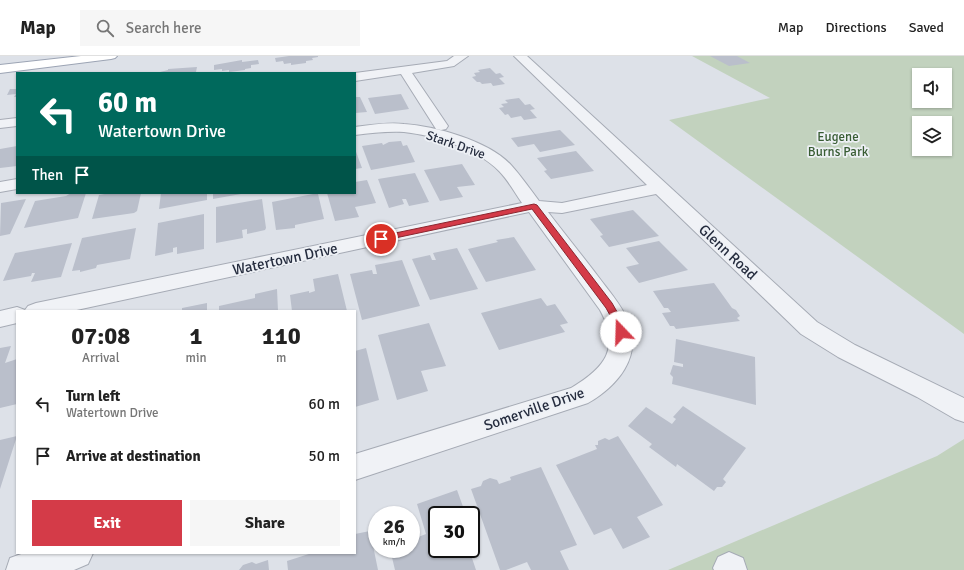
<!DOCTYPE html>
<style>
body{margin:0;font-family:Signika,sans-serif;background:#f6f6f6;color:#222;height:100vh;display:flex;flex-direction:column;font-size:15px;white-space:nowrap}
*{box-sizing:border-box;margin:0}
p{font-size:13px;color:#767676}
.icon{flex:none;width:22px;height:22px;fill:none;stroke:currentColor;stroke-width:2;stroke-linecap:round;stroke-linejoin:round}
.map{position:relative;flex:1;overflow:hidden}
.sheet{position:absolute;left:16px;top:254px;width:340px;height:244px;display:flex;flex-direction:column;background:#fff;border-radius:0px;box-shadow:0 1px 3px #0004}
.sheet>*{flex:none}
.hud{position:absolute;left:16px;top:16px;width:340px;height:122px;border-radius:0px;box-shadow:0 1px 3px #0004;background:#00695c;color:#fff;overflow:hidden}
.buttons{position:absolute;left:912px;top:12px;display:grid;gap:8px}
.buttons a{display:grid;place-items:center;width:40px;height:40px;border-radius:0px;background:#fff;box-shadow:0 1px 3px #0004;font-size:20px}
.speed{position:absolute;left:368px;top:450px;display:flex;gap:8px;font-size:20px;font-weight:700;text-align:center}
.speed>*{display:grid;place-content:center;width:52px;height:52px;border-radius:50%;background:#fff;box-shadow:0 1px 3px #0004;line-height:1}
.speed small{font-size:10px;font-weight:400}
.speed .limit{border:2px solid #111;border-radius:6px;background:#fff;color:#111}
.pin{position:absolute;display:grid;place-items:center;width:34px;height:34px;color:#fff;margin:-17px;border:2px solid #fff;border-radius:50%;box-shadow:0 1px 4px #0007}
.me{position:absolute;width:44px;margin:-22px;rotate:339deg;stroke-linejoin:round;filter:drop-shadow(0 0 3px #0008)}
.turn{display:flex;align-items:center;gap:14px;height:84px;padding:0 16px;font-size:18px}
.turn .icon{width:52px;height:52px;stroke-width:2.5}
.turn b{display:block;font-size:28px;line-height:34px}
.then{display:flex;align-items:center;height:38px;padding:0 16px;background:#0003;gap:8px;font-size:15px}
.eta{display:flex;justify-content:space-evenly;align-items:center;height:68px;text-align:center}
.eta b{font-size:24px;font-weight:700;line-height:28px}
.cta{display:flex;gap:8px;margin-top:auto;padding:8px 16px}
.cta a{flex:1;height:46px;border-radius:0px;background:#d43b48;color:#fff;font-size:16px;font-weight:700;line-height:46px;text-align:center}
.cta a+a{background:#f6f6f6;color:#222}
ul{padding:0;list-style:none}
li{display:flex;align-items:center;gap:12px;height:52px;padding:0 16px}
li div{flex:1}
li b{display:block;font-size:15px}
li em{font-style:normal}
header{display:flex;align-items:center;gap:24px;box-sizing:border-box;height:56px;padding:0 20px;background:#fff;border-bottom:1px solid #e0e0e0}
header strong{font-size:19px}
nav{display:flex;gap:22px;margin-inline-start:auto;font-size:14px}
.search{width:280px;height:36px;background:#f6f6f6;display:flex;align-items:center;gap:10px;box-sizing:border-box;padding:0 14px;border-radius:0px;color:#767676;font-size:15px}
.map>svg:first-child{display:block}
</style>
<header>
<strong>Map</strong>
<div class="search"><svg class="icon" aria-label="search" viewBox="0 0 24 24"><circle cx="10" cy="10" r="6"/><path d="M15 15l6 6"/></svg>Search here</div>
<nav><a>Map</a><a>Directions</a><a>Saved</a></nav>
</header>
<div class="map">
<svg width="964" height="514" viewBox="0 0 964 514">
<rect width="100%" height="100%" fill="#dde1e8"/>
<path fill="#c2d2be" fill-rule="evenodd" d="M692 0H964V278L669 64 770 42ZM919 19H945V45H919ZM919 67H945V93H919Z
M964 383V514H668L937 400Z"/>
<path fill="#babfcb" d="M289 0H318V1L312 2 313 4 306 5V7L291 9V7L284 8 283 5 276 6 275 2Z
M710 0H737L750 7 729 10Z
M242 4V6L258 4 259 8 251 9V12L245 13V14L229 16V14L222 15V13L214 14V9Z
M197 11 196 16 189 17H156L168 14V13Z
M490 12 496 18 500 17 504 21 499 22 505 28 493 30 491 27 482 28 480 26H477L472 21 476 20 474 17 480 16 478 14Z
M10 33H17V41H14L16 38 7 39Z
M401 38 409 53 375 58 368 42Z
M355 41H360L367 56 355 57Z
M519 42 525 49 530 48 535 53 530 54 537 62 524 64 521 60 511 62 508 58 505 59 499 52 504 51 501 48 508 47 505 44Z
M560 74 575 89 540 96 534 88 518 91 511 82Z
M401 85 403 90 407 89 415 106 371 114 362 90 382 87 383 89 389 86Z
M17 90V110L0 112V93Z
M355 93 362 112 355 113Z
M576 95 594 115 551 123 544 115 547 114 537 102Z
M462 108 475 129 457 131 463 141 440 145 424 114Z
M415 117 429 146 409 150 406 143H402L404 148 389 152 378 123Z
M367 124 376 147 355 151 359 161 335 165 327 137H355V126Z
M71 137H86L78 162 24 172 35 145 66 140Z
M110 137H141L137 155 134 157 92 163 99 139Z
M161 137H207V144L159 153Z
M213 137H241V138L213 143Z
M313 138H318L324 163 295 169V172L276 174 272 146Z
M26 143 10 178 0 180 1 147Z
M262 143 266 172 265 174 247 178V173L242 174 243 182 216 187V151Z
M633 154 659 180 609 191 600 180 603 179 590 163Z
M204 158V193L177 198V191L173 192V196L155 200 158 167Z
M136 172 130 203 97 209 96 212 80 216V214L72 215 82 182Z
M514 181 536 214 486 226 468 193 498 186 496 184Z
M659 185 688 214 639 227 626 211 639 208 626 192Z
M72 187 61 221 31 226 35 217H32L31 220 3 225 15 197Z
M457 192 478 233 430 244 412 203 430 199 432 204H436L433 197Z
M402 204 420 250 362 264 350 218 372 214 373 218H377L375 209Z
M338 218 347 255H292L290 239 309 235V237L315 235 313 223Z
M714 227 732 252 736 254 740 260 737 262 740 265 676 273 674 270H670L662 257 671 256 668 252H664L653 235Z
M277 233 278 255H219V250L255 242V238Z
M541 242 547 250 555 248 568 267 560 269 565 276 499 294 481 257Z
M207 247V255H182V252Z
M429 267 446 310 421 315 428 335 397 344 378 279Z
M676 283 755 301 756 349 672 328 673 321 670 318 673 309 683 311V308L674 306Z
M11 290 5 307 17 303V348L0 352V292Z
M366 292 379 344 355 351V295Z
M683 350 746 392 723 423 726 426 722 431H717L714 435 677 408 676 411 649 391 652 388 628 370 646 351 672 368 676 363 673 361Z
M17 380 0 433V384Z
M618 380 663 449 637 461 650 481 623 493 611 472 594 479 556 409 597 393 595 389H598V385L605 382 609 384Z
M541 411 577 489 560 495 569 514H531L527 506 506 514H500L471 433 481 430 483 425 490 422 497 424 499 428 511 424 510 421Z
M457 434 466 459H437V493H471V473L479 495 471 499 476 514H395L390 493H411V481L413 480V483L426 478 417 448Z
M370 475 378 514H288L287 505 312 497H355V478Z
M268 504 269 514H239L243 509 252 506 256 508Z"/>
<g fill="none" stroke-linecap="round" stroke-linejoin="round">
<defs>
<path id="minor" d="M454 0H468L454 10 412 17 448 70 446 73 441 74 436 73 401 18 355 25V17L447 5Z
M514 0H527L817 266 855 289 964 342V366L955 363 917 341 838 301 801 278 656 138 562 157 548 156C564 177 581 198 597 219 608 234 621 248 628 265 643 301 617 330 588 347L355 424V398L571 332C605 312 621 292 600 254L529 156 72 255H17V267L0 271V255L17 251 25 254 28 250 36 247 522 147C515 137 508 124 499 115 478 93 433 79 404 76 388 75 371 77 355 79V71C371 69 388 66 404 68 435 70 489 85 511 109 521 120 530 133 539 145L562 147 647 129Z
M17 62V70L0 72V64Z
M17 123V133L0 136V126Z
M729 496 743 502 747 514H714L713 512 718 501Z
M24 497H93L88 508 74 514H6L10 502Z"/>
<path id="primary" d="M81 0H117L115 2 111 3 0 17V9Z"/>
</defs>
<use href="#minor" stroke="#a6abb5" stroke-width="2"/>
<use href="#primary" stroke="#9ca4b4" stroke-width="2"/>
<use href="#minor" fill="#f0f2f6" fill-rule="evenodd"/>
<use href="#primary" fill="#fff" fill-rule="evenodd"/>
</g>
<path fill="#d43b48" stroke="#8a262f" d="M534 148 537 149 612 247 620 261 626 276 624 278H618L611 261 606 252 532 153 381 185 377 183 381 180Z"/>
<g text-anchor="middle" stroke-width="3.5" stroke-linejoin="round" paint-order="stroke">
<g font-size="13" fill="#385c33" stroke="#edf0f5">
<text x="838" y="85">Eugene<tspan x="838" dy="15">Burns Park</tspan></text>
</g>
<g font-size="13" fill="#262d3f" stroke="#edf0f5">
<text transform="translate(456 88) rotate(19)" y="5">Stark Drive</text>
</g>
<g font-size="15" fill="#262d3f" stroke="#edf0f5">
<text transform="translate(728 196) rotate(43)" y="5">Glenn Road</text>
<text transform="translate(285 203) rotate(-12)" y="5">Watertown Drive</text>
<text transform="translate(534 353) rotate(-19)" y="5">Somerville Drive</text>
</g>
</g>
</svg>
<div class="buttons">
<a><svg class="icon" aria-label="sound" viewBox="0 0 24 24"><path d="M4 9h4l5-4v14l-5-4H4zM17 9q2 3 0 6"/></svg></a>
<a><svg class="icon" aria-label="layers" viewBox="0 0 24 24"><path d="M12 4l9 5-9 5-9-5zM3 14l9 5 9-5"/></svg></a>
</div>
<div class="speed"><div>26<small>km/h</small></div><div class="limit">30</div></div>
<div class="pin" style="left:381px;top:183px;background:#d93025"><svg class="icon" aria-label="arrive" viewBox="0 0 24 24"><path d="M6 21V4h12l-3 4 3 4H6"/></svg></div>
<svg class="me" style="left:621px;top:276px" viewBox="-20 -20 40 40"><circle r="19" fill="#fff"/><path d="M0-13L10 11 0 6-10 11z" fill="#d43b48"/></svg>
<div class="hud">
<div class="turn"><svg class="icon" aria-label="left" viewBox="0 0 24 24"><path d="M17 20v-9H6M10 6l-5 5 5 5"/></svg><div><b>60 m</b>Watertown Drive</div></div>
<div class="then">Then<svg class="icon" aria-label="arrive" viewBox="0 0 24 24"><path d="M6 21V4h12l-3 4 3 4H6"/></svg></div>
</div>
<section class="sheet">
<div class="eta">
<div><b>07:08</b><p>Arrival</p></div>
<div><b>1</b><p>min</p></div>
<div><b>110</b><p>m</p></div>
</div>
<ul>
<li><svg class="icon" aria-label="left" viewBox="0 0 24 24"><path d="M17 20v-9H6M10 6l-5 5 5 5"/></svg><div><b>Turn left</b><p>Watertown Drive</p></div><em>60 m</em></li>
<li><svg class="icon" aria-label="arrive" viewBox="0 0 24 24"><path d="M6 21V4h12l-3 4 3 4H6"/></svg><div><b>Arrive at destination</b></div><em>50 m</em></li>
</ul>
<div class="cta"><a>Exit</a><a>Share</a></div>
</section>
</div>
